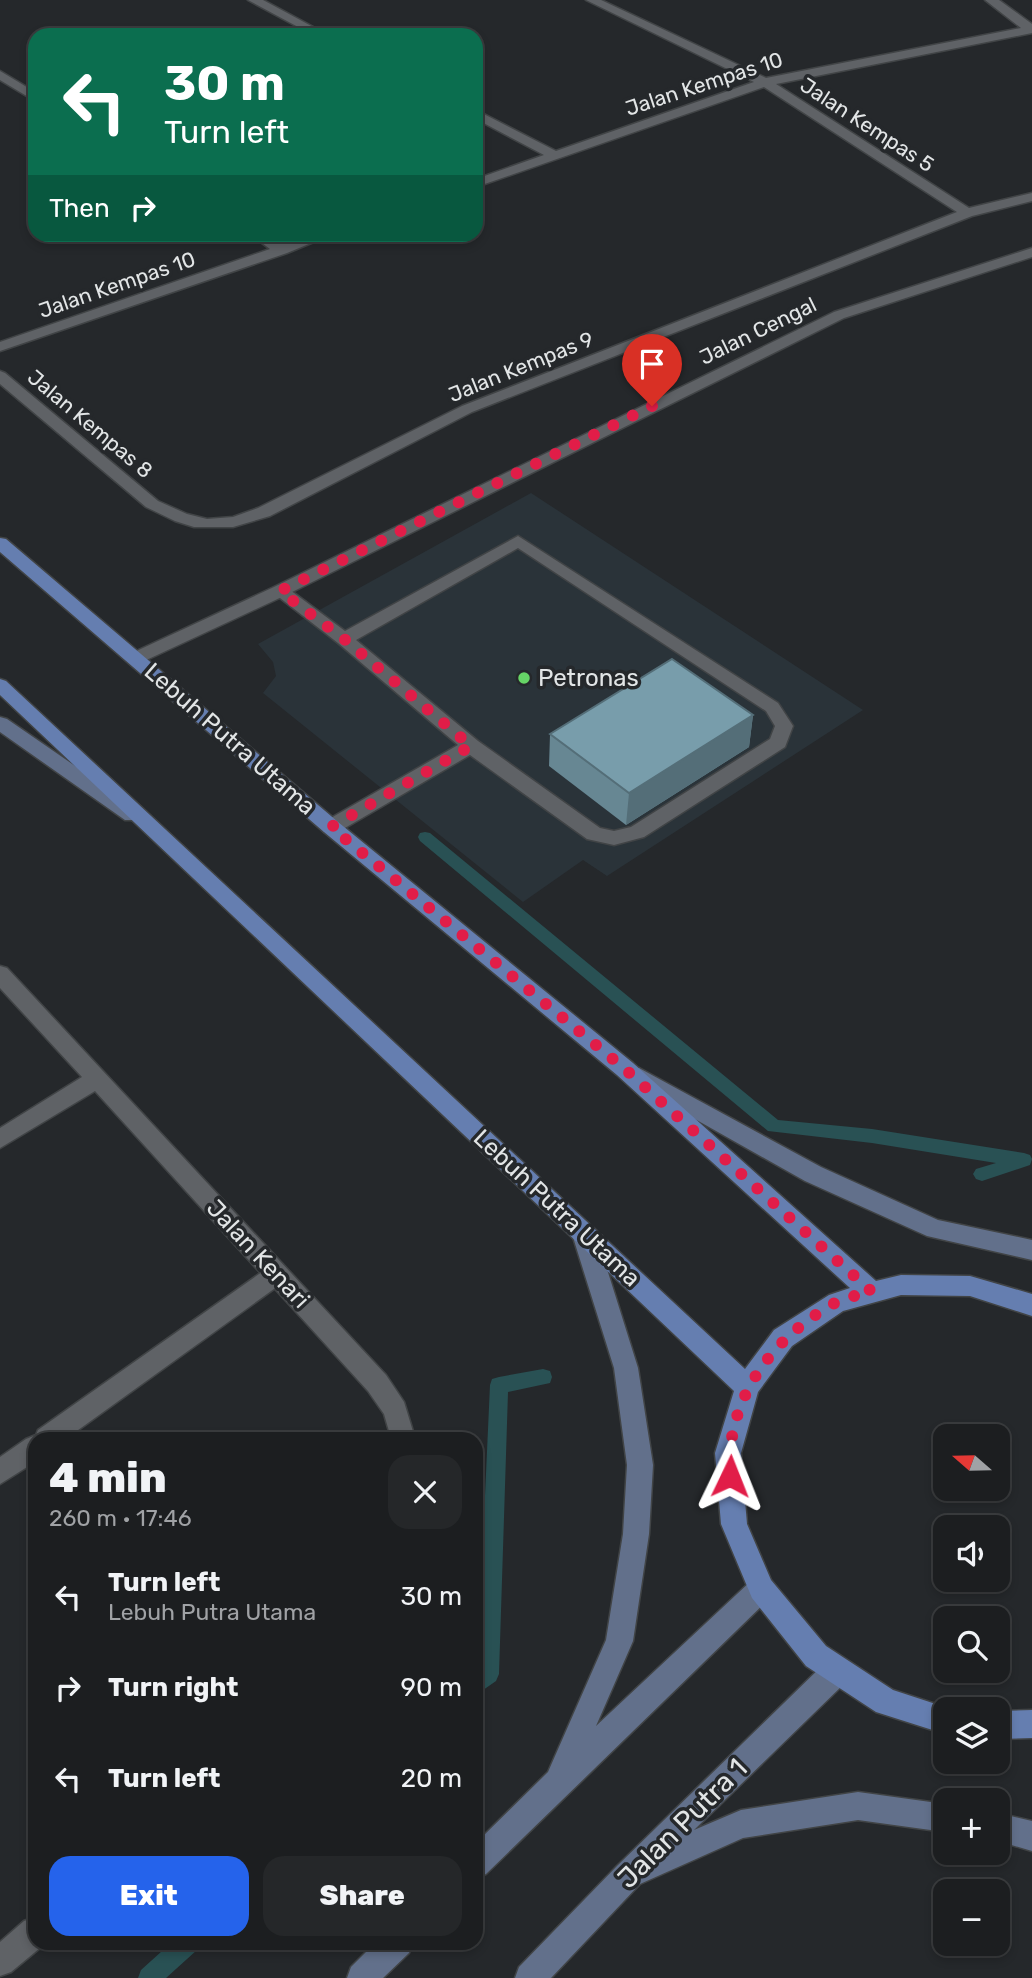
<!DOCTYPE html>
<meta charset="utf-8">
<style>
body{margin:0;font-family:Rubik,sans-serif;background:#252729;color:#f1f3f6;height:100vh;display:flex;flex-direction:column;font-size:26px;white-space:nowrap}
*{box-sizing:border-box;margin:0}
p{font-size:23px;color:#a0a2a5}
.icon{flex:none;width:38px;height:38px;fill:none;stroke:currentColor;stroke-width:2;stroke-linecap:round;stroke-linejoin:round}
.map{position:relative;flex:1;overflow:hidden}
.drawer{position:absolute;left:28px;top:1432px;width:455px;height:518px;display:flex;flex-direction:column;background:#1c1e20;border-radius:21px;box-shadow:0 4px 10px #0003,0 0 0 2px #3a3c3e}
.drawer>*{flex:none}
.guide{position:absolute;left:28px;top:28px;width:455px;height:214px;border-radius:21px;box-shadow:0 4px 10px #0003,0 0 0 2px #3a3c3e;background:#0b6e4f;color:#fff;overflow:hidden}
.needle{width:46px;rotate:290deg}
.fabs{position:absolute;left:933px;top:1424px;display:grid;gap:14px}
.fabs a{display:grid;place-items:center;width:77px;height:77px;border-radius:14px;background:#1c1e20;box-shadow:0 4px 10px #0003,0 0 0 2px #3a3c3e;font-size:35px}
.pin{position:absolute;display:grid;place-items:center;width:60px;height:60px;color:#fff;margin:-72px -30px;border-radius:50% 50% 50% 0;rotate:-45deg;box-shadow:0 0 7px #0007}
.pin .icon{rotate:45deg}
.me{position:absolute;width:77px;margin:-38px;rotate:2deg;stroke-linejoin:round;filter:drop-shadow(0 0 5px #0008)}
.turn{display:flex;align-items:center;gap:24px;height:147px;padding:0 21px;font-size:32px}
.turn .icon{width:91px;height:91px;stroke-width:2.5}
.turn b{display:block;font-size:49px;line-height:60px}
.then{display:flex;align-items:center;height:66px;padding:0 21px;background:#0003;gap:14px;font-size:26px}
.round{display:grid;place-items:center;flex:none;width:74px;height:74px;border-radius:21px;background:#252729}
.overview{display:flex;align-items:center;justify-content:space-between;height:119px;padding:0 21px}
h1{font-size:42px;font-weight:800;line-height:52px}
.action{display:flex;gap:14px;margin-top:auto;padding:14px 21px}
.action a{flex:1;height:80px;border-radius:21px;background:#2563eb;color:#fff;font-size:28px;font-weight:800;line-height:80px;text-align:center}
.action a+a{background:#252729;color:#f1f3f6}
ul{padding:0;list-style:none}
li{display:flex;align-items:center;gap:21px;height:91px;padding:0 21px}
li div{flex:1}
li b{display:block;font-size:26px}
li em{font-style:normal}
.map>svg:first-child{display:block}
</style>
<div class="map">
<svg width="1032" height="1978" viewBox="0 0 1032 1978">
<rect width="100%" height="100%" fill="#25282b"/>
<path fill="#2a3339" d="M531 493 863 710 607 876 583 860 523 902 263 693 276 676 273 662 258 644Z"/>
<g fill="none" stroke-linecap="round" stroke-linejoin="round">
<path fill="#295154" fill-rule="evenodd" d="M425 832 430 833 778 1120 872 1129 1024 1153 1030 1155 1032 1159 1030 1165 982 1181 976 1179 973 1174 976 1169 996 1163 872 1143 768 1131 420 841 418 837 420 833Z
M543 1369 550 1371 552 1377 550 1383 508 1392 499 1674 496 1681 476 1695 490 1385 492 1379 499 1377Z
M172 1942H200L197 1950 166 1978H138L141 1970Z"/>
<defs>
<path id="service" d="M518 536 778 703 793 726 785 747 644 837 614 845 587 839 470 755 338 832H324L321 827 324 822 458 745 338 643 271 591 280 586 286 587 345 631ZM518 548 766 711 775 726 770 739 631 827 614 831 600 828 478 741 356 640Z
M277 1264 285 1267 289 1274 285 1281 67 1438H35V1462L0 1484V1457L26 1439 36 1435 38 1430 269 1267Z"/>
<path id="minor" d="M248 0H263L328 35H313Z
M586 0H601L766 78 1021 28 985 0H999L1032 24V33L776 84 969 208 1032 193V201L972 216 472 412 270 516 233 527H194L175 521 146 507 0 384V371L5 373 158 501 187 514 207 519 233 517 258 508 462 406 957 212 764 87 476 187V179L544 155 476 119V110L556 151 754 82Z
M0 71 35 92V101L0 80Z
M250 234H267L283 244 311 234H333L287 253 0 351V342L270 249Z
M1032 248V257L844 318 286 595 142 662 136 664 127 658 130 654 274 587 834 312Z
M0 966 7 968 386 1375 404 1402 415 1438H391L384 1414 368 1391 95 1091 0 1148V1128L82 1077 0 988Z
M35 1917V1942L46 1943 11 1972 0 1976V1942L24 1921Z"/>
<path id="secondary" d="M0 717 7 719 139 810 142 815 139 820H125L0 732Z
M639 1068 821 1167 938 1220 1032 1240V1260L927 1236 805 1181 631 1083 628 1077 631 1071Z
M584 1224 592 1227 596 1234 638 1368 653 1465 649 1534 633 1641 596 1726 752 1580 761 1576 770 1580 774 1589 770 1598 486 1874 476 1879V1843L548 1772 606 1640 623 1534 627 1465 614 1368 572 1234 576 1227Z
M837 1657 847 1661 851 1671 847 1681 694 1830 741 1810 858 1792 945 1804V1832L858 1820 743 1838 640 1884 551 1978H515L519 1967 617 1866 827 1661Z
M998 1813 1032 1821V1851L998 1841Z
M376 1942H413L409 1953 383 1978H347L351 1967Z"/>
<path id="primary" d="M0 538 6 539 338 822 633 1063 876 1281 901 1275 970 1276 1032 1294V1316L970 1296 901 1295 843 1311 792 1346 758 1392 741 1453 747 1524 771 1580 826 1646 893 1690 954 1710H945V1734L876 1712 806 1666 752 1598 721 1524 715 1453 734 1391 0 695V679L6 681 745 1369 774 1330 829 1295 850 1288 617 1075 324 832 0 552Z
M1032 1710V1738L998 1739V1711Z"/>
</defs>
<use href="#service" stroke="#414446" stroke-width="3"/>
<use href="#minor" stroke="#414446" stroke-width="3"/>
<use href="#secondary" stroke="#414446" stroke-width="3"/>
<use href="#primary" stroke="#414446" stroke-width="3"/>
<use href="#service" fill="#5f6266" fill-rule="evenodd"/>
<use href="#minor" fill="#5f6266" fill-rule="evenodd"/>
<use href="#secondary" fill="#62708b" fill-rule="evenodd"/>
<use href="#primary" fill="#657eb0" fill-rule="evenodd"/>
</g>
<path fill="#678793" d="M753 715 749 747 626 825 549 766 550 734Z"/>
<path fill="#546e78" d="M753 715 749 747 626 825 629 793Z"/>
<path fill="#789dab" stroke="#546e78" stroke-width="2" d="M672 659 753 715 629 793 550 734Z"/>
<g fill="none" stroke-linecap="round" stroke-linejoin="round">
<path stroke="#e11d48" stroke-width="12" stroke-dasharray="0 21.6" d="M652 406 280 591 344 639 471 746 331 827 625 1069 872 1292C860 1295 846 1297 835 1303 771 1338 725 1401 730 1476"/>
</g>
<circle fill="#66d466" stroke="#25282b" stroke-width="2.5" cx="524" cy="678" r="7"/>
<g text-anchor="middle" stroke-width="7" stroke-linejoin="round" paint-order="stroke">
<g font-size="21" fill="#e2e5e6" stroke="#25282b">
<text transform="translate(704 84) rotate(-18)" y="7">Jalan Kempas 10</text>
<text transform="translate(867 125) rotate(33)" y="7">Jalan Kempas 5</text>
<text transform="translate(117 285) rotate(-19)" y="7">Jalan Kempas 10</text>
<text transform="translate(758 331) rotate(-26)" y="7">Jalan Cengal</text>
<text transform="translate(521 367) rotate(-22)" y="7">Jalan Kempas 9</text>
<text transform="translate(90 424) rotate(40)" y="7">Jalan Kempas 8</text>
</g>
<g font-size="24" fill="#e2e5e6" stroke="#25282b" text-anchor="start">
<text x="538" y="686">Petronas</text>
</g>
<g font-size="24" fill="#e2e5e6" stroke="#25282b">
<text transform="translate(230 739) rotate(41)" y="8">Lebuh Putra Utama</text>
<text transform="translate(557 1208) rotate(43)" y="8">Lebuh Putra Utama</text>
<text transform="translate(258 1254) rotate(47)" y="8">Jalan Kenari</text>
</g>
<g font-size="28" fill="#e2e5e6" stroke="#25282b">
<text transform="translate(682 1823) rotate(-45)" y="10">Jalan Putra 1</text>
</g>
</g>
</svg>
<div class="fabs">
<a><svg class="needle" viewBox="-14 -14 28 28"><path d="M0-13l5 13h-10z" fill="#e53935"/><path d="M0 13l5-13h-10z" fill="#a0a2a5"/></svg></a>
<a><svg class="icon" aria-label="sound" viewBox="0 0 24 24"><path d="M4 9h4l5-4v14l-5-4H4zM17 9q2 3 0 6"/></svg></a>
<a><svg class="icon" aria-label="search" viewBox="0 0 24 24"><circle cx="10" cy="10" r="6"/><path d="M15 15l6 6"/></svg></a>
<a><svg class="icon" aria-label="layers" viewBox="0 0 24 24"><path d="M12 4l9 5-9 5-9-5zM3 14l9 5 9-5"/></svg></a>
<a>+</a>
<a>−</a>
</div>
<div class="pin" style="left:652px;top:406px;background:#d93025"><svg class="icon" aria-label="arrive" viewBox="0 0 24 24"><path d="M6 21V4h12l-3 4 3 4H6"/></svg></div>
<svg class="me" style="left:730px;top:1476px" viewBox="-20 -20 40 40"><path d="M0-17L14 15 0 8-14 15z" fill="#e11d48" stroke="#fff" stroke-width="4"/></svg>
<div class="guide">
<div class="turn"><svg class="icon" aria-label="left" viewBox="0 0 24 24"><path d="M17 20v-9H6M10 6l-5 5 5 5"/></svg><div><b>30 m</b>Turn left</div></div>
<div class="then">Then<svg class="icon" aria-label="right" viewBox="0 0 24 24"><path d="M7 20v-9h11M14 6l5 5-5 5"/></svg></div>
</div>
<section class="drawer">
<div class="overview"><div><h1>4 min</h1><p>260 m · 17:46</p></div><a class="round"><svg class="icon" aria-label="close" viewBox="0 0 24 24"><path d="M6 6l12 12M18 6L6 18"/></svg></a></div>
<ul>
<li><svg class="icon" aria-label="left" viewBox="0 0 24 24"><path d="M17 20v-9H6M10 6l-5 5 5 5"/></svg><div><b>Turn left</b><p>Lebuh Putra Utama</p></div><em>30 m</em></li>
<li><svg class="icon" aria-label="right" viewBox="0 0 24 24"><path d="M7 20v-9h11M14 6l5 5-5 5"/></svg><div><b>Turn right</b></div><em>90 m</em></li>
<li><svg class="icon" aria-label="left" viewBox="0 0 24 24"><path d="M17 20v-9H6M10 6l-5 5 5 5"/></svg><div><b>Turn left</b></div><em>20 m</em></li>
</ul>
<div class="action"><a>Exit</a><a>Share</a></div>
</section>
</div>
